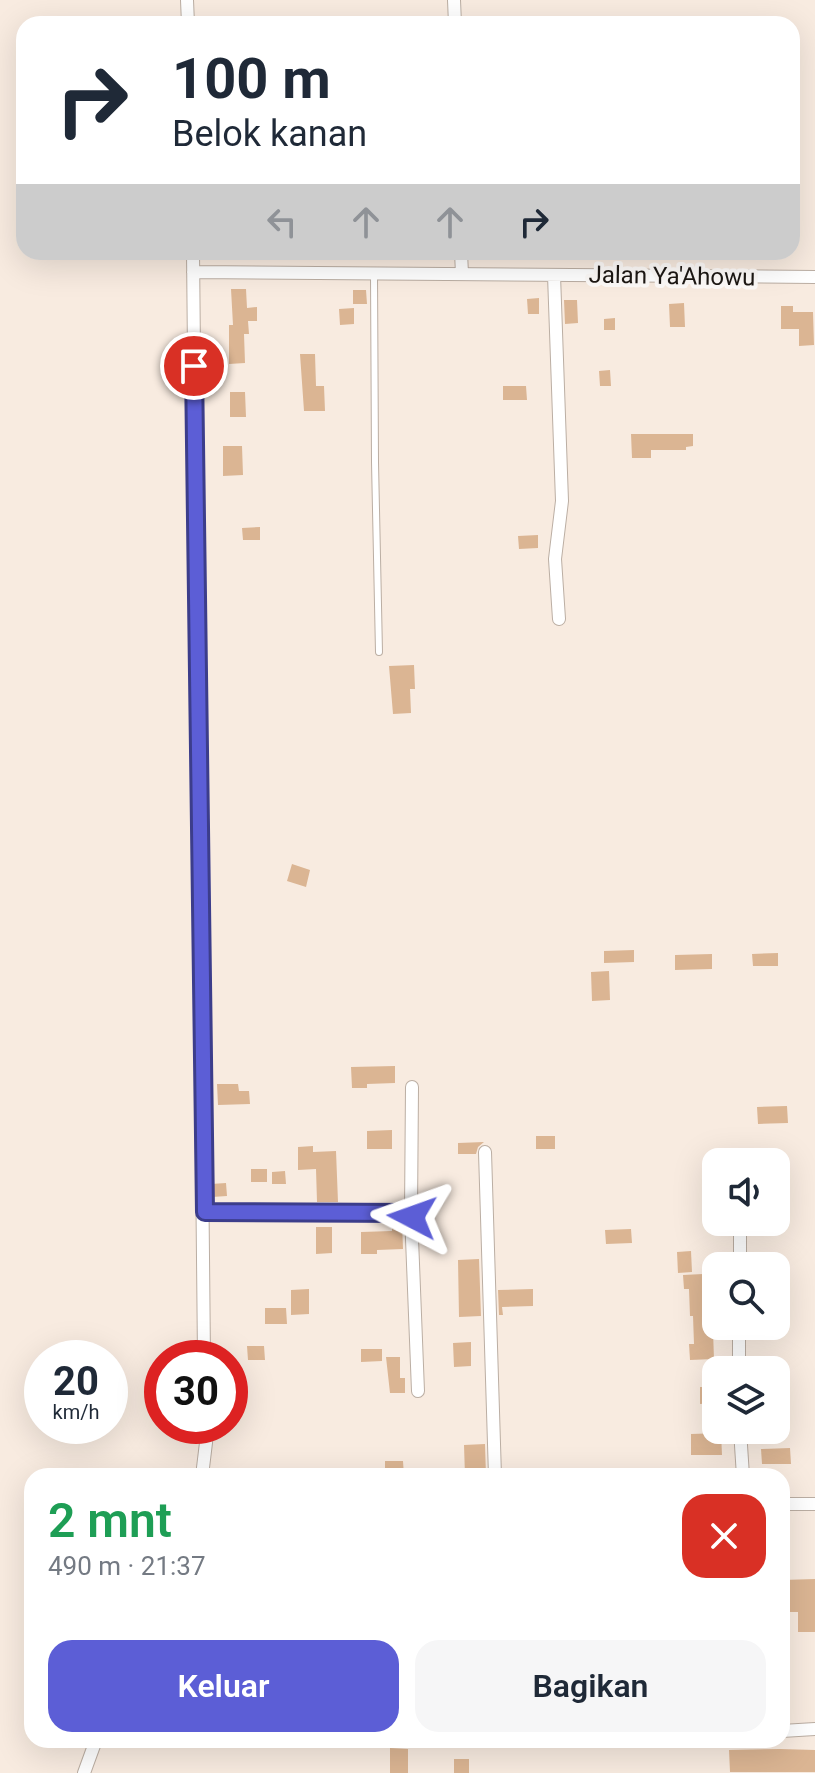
<!DOCTYPE html>
<html lang="id">
<meta charset="utf-8">
<style>
body{margin:0;font-family:Roboto,sans-serif;background:#f6f6f7;color:#1f2937;height:100vh;display:flex;flex-direction:column;font-size:30px;white-space:nowrap}
*{box-sizing:border-box;margin:0}
p{font-size:26px;color:#747a83}
.icon{flex:none;width:44px;height:44px;fill:none;stroke:currentColor;stroke-width:2;stroke-linecap:round;stroke-linejoin:round}
.map{position:relative;flex:1;overflow:hidden}
.details{position:absolute;left:24px;top:1468px;width:766px;height:280px;display:flex;flex-direction:column;background:#fff;border-radius:24px;box-shadow:0 8px 32px #0002}
.details>*{flex:none}
.guide{position:absolute;left:16px;top:16px;width:784px;height:244px;border-radius:24px;box-shadow:0 8px 32px #0002;background:#fff;color:#1f2937;overflow:hidden}
.buttons{position:absolute;left:702px;top:1148px;display:grid;gap:16px}
.buttons a{display:grid;place-items:center;width:88px;height:88px;border-radius:16px;background:#fff;box-shadow:0 8px 32px #0002;font-size:40px}
.speed{position:absolute;left:24px;top:1340px;display:flex;gap:16px;font-size:40px;font-weight:700;text-align:center}
.speed>*{display:grid;place-content:center;width:104px;height:104px;border-radius:50%;background:#fff;box-shadow:0 8px 32px #0002;line-height:1}
.speed small{font-size:20px;font-weight:400}
.speed .limit{border:12px solid #d22;background:#fff;color:#111}
.pin{position:absolute;display:grid;place-items:center;width:68px;height:68px;color:#fff;margin:-34px;border:4px solid #fff;border-radius:50%;box-shadow:0 2px 8px #0007}
.me{position:absolute;width:88px;margin:-44px;rotate:274deg;stroke-linejoin:round;filter:drop-shadow(0 0 6px #0008)}
.turn{display:flex;align-items:center;gap:28px;height:168px;padding:0 24px;font-size:36px}
.turn .icon{width:104px;height:104px;stroke-width:2.5}
.turn b{display:block;font-size:56px;line-height:68px}
.lanes{display:flex;align-items:center;height:76px;padding:0 24px;background:#0003;justify-content:center;gap:40px;direction:ltr}
.lanes .off{opacity:.35}
.round{display:grid;place-items:center;flex:none;width:84px;height:84px;border-radius:24px;background:#f6f6f7}
.headline{display:flex;align-items:center;justify-content:space-between;height:136px;padding:0 24px}
h1{font-size:48px;font-weight:600;line-height:60px;color:#1e9e55}
.cta{display:flex;gap:16px;margin-top:auto;padding:16px 24px}
.cta a{flex:1;height:92px;border-radius:24px;background:#5c5ed6;color:#fff;font-size:32px;font-weight:600;line-height:92px;text-align:center}
.cta a+a{background:#f6f6f7;color:#1f2937}
.map>svg:first-child{display:block}
</style>
<div class="map">
<svg width="815" height="1773" viewBox="0 0 815 1773">
<rect width="100%" height="100%" fill="#f8ebe0"/>
<path fill="#dbb593" d="M231 289H246L247 308 257 307V321H248L249 334H244L245 363 229 364V325H233Z
M353 290H366L367 304H353Z
M539 298V314H528L527 299Z
M564 300H577L578 323 565 324Z
M684 303 685 327H670L669 304Z
M781 306H793V312H813L814 345 799 346V329H781Z
M354 308V324L340 325 339 309Z
M615 318V330H604V319Z
M300 354H315L316 386H324L325 411H304Z
M610 370 611 386H600L599 371Z
M503 386H526L527 400H503Z
M230 392H245L246 417H230Z
M631 434H693V446L686 447V450H651V458H632Z
M223 446H242L243 475 223 476Z
M260 527V540H243L242 528Z
M538 535V548L519 549 518 536Z
M414 665 415 689H410L411 713 393 714 389 666Z
M292 864 310 870 306 887 287 881Z
M634 950V962L604 963V951Z
M778 953V966H753L752 954Z
M712 954V969L675 970V955Z
M609 971 610 1000 592 1001 591 972Z
M395 1066V1083L367 1084V1088H352L351 1067Z
M217 1084H238L239 1091H249L250 1104 218 1105Z
M787 1106 788 1123 758 1124 757 1107Z
M392 1130V1149H367V1131Z
M536 1136H555V1149H536Z
M484 1142 478 1147 476 1154H458V1143Z
M313 1146V1152L336 1151 338 1202H317L316 1169 298 1170V1147Z
M251 1169H267V1182H251Z
M285 1171 286 1184H272V1172Z
M226 1183 227 1196 212 1197 211 1184Z
M392 1222H402L403 1249 377 1250V1254H361V1232L392 1231Z
M316 1227H332V1253L316 1254Z
M631 1229 632 1243 606 1244 605 1230Z
M691 1251 692 1272 678 1273 677 1252Z
M479 1259 481 1316 459 1317 458 1260Z
M703 1274 704 1303 710 1302 711 1317H716V1331H713L714 1359 690 1360 689 1344H694L693 1316H690L689 1289H684L683 1275Z
M309 1289V1314L291 1315V1290Z
M533 1289V1306L502 1307 503 1315H499L498 1290Z
M265 1308H286L287 1324H265Z
M471 1342V1366L454 1367 453 1343Z
M247 1346H264L265 1360H248Z
M361 1349H382V1361L361 1362Z
M386 1357H400V1378H405V1393H390Z
M700 1387H716V1403L700 1404Z
M721 1433 722 1455H691V1434Z
M485 1444 486 1476H465L464 1445Z
M790 1448 791 1464H762L761 1449Z
M385 1461H403L404 1476H385Z
M815 1579V1632H798V1612H782V1580Z
M390 1748 408 1749V1773H390Z
M780 1749 815 1750V1772H730L729 1750Z
M454 1759H469V1773H454Z"/>
<g fill="none" stroke-linecap="round" stroke-linejoin="round">
<defs>
<path id="lane" d="M374 274 375 462 379 652"/>
<path id="street" d="M187 0 188 24
M454 0 455 24
M193 252 204 1358
M461 252 462 274
M193 272 815 277
M554 275 562 501 555 559 559 619
M485 1152 495 1476
M205 1212 411 1213 418 1391
M411 1213 412 1087
M740 1266V1222
M739 1370V1326
M740 1430 743 1476
M202 1476 208 1426
M782 1504H815
M782 1731 815 1729
M84 1773 96 1740"/>
</defs>
<use href="#lane" stroke="#bbaea3" stroke-width="8"/>
<use href="#street" stroke="#bbaea3" stroke-width="14"/>
<use href="#lane" stroke="#fff" stroke-width="6"/>
<use href="#street" stroke="#fff" stroke-width="12"/>
</g>
<g fill="none" stroke-linecap="round" stroke-linejoin="round">
<defs>
<path id="route" d="M194 366 205 1212 411 1213 412 1217"/>
</defs>
<use href="#route" stroke="#3c3d8b" stroke-width="20"/>
<use href="#route" stroke="#5c5ed6" stroke-width="14"/>
</g>
<g text-anchor="middle" stroke-width="8" stroke-linejoin="round" paint-order="stroke">
<g font-size="24" fill="#1c1713" stroke="#fdfaf8">
<text transform="translate(672 276) rotate(1)" y="8">Jalan Ya'Ahowu</text>
</g>
</g>
</svg>
<div class="buttons">
<a><svg class="icon" aria-label="sound" viewBox="0 0 24 24"><path d="M4 9h4l5-4v14l-5-4H4zM17 9q2 3 0 6"/></svg></a>
<a><svg class="icon" aria-label="search" viewBox="0 0 24 24"><circle cx="10" cy="10" r="6"/><path d="M15 15l6 6"/></svg></a>
<a><svg class="icon" aria-label="layers" viewBox="0 0 24 24"><path d="M12 4l9 5-9 5-9-5zM3 14l9 5 9-5"/></svg></a>
</div>
<div class="speed"><div>20<small>km/h</small></div><div class="limit">30</div></div>
<div class="pin" style="left:194px;top:366px;background:#d93025"><svg class="icon" aria-label="arrive" viewBox="0 0 24 24"><path d="M6 21V4h12l-3 4 3 4H6"/></svg></div>
<svg class="me" style="left:412px;top:1217px" viewBox="-20 -20 40 40"><path d="M0-17L14 15 0 8-14 15z" fill="#5c5ed6" stroke="#fff" stroke-width="4"/></svg>
<div class="guide">
<div class="turn"><svg class="icon" aria-label="right" viewBox="0 0 24 24"><path d="M7 20v-9h11M14 6l5 5-5 5"/></svg><div><b>100 m</b>Belok kanan</div></div>
<div class="lanes"><svg class="icon off" aria-label="left" viewBox="0 0 24 24"><path d="M17 20v-9H6M10 6l-5 5 5 5"/></svg><svg class="icon off" aria-label="ahead" viewBox="0 0 24 24"><path d="M12 20V5M6 11l6-6 6 6"/></svg><svg class="icon off" aria-label="ahead" viewBox="0 0 24 24"><path d="M12 20V5M6 11l6-6 6 6"/></svg><svg class="icon" aria-label="right" viewBox="0 0 24 24"><path d="M7 20v-9h11M14 6l5 5-5 5"/></svg></div>
</div>
<section class="details">
<div class="headline"><div><h1>2 mnt</h1><p>490 m · 21:37</p></div><a class="round" style="background:#d93025;color:#fff"><svg class="icon" aria-label="close" viewBox="0 0 24 24"><path d="M6 6l12 12M18 6L6 18"/></svg></a></div>
<div class="cta"><a>Keluar</a><a>Bagikan</a></div>
</section>
</div>
